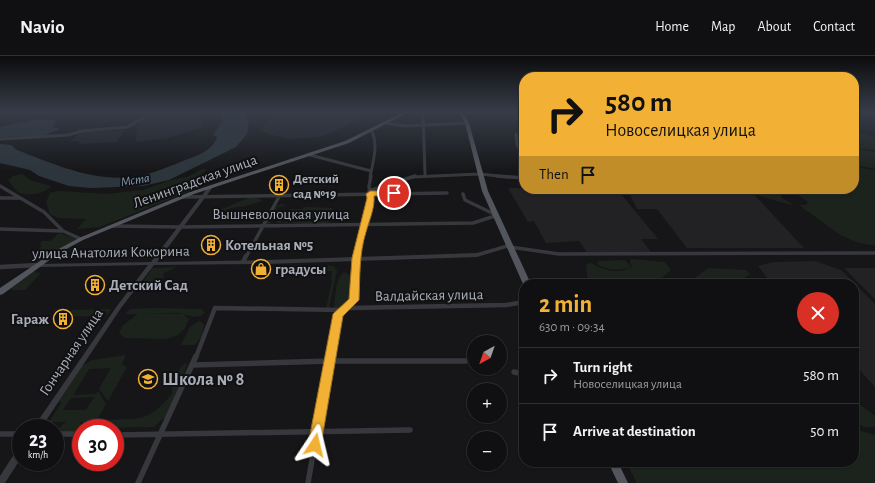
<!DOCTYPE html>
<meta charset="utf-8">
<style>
body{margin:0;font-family:"Alegreya Sans",sans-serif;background:#1e1e20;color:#f1f3f6;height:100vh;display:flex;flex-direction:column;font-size:15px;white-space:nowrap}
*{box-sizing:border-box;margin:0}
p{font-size:13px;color:#9c9d9f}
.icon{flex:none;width:22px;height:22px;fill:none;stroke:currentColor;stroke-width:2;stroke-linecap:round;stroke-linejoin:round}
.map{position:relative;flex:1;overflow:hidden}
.panel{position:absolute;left:519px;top:223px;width:340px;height:188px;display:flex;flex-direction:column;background:#101012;border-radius:16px;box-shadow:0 1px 3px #0004,0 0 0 1px #303032}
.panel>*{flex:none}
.banner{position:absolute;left:519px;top:16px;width:340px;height:122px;border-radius:16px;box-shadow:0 1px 3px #0004,0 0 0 1px #303032;background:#f2b134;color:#111;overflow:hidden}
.needle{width:26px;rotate:220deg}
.fabs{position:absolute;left:467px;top:279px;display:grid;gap:8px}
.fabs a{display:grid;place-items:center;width:40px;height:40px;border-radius:50%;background:#101012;box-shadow:0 1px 3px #0004,0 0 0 1px #303032;font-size:20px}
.speed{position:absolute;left:12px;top:363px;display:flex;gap:8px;font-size:20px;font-weight:700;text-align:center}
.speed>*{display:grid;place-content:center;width:52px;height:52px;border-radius:50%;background:#101012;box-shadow:0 1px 3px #0004,0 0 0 1px #303032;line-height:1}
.speed small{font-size:10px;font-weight:400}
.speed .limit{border:6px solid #d22;background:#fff;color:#111}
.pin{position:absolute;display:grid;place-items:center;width:34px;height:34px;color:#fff;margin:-17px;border:2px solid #fff;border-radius:50%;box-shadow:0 1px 4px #0007}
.me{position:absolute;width:44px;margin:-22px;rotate:10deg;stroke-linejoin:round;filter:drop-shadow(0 0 3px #0008)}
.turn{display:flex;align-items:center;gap:14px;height:84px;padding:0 20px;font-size:18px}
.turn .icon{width:52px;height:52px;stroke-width:2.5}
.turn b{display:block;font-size:28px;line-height:34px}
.then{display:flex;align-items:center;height:38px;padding:0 20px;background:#0003;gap:8px;font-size:15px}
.round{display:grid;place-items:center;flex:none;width:42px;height:42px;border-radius:21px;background:#1e1e20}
.summary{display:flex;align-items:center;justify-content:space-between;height:68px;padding:0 20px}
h1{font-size:24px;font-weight:600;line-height:30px;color:#f2b134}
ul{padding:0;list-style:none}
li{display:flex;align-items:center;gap:12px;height:56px;padding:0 20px;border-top:1px solid #303032}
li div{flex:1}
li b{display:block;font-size:15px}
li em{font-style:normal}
header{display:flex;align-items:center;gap:24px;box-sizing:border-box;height:56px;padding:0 20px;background:#101012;border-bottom:1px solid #303032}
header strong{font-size:19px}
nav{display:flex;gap:22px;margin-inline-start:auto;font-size:14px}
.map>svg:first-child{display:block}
</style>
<header>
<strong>Navio</strong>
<nav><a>Home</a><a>Map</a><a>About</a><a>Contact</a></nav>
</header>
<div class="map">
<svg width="875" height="427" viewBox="0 0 875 427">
<rect width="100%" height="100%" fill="#161618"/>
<path fill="#222225" d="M156 56H197L202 61 203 71 167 82 136 86 137 69Z
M281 56H377L321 81 288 83 268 78 261 73 271 62Z
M124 74 117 86 79 88 80 85 70 86 81 76Z
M508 132 617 133 658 183H641L651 196 588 198 579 185 546 187 534 165 528 166Z
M627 133H749L804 192H687L657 153H637Z
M815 205 841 214 875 248V331L854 308V228H772L758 210 773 206Z
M844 212H875V243Z"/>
<path fill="#1c231d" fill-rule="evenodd" d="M499 56H524V69L514 63 502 64 501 62 505 59Z
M854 70 857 76 875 81V94L854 92Z
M854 93 875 96V113L854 109Z
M854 111 875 114V124H873L875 125V189C846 189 826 167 804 153L800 149H806L808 146 791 134 854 133Z
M202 113H207L198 122 195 129 197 132 100 171 77 173 86 163 58 162 50 158 46 146 50 137 58 135 106 138 143 134 174 123 187 121Z
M23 118 30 124 51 130C45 138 26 141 18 136 14 133 11 128 8 124L13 120Z
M752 133H781V141L795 150 759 140Z
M248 142H258L263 145 243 151 242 150 228 153 221 160 214 159 213 157Z
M280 148H283L286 150 278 151 274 158H280L285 154 286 156H288L290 154 289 153H302L305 151 332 152V158L320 159 332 160V162H283L281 166 330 165 326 168 277 167 278 162H271L269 166 272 168H266L274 153Z
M59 177 77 183 39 206 34 203V198L42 190 40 188 42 185H50Z
M631 203 665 206 671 214 655 228H588L586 208 591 207C604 215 618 218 632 211L630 206Z
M625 204 631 211C619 215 608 215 597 208L599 205Z
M290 210H333L337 214 329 252 326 253 332 224H331L332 215H321L322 212 288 211Z
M177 211 162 218 165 221 140 231 152 212Z
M708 212 746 214 750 218 742 224 746 228H687Z
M34 216 41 217 25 234H12L11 232Z
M344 216 351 220 353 226 351 244 341 253 334 252C336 240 334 224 344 216Z
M154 252 202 253 205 257 200 260 194 261 179 257H141L183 258 189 263 185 272 178 279 166 283 125 282 119 277 123 269 138 258H125L130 253Z
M72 254 111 253V254L107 260 106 255 95 257 93 260 62 261Z
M199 265 204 268 202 280 195 289H181L190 271Z
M126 299 122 308 127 311 108 345 99 333 111 312 89 313 73 339 96 338 98 335 106 348 96 366H80L83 372 72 376H56L63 368 67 366H49L62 346H59L82 310 92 304ZM94 341 86 354H63L71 342Z
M187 306 182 325 166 360 154 371 97 372 105 364C141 362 147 367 172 338 171 324 176 315 187 306Z
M854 344 875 360V371H865L854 367Z
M854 373 875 379V427H637L626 406H854Z"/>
<path fill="#2c353c" d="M217 56H243L249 64 247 78 236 91 169 124 143 130 91 132 69 130 39 120 30 114 0 107V88L11 89 17 94C56 109 100 129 143 119 157 116 170 110 183 105 196 100 213 95 217 81L213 79 223 65 221 60Z
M37 63 56 64 53 71 60 73 42 80 0 81V71Z"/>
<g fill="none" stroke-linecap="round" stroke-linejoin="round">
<path stroke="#37383d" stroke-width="3" d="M423 56 425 118
M385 67 405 70 467 67
M516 78 517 88 524 103
M0 83 68 79 82 75 127 71 154 56
M310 99 371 115
M370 121C373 106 379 87 371 74
M412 121 480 118 508 121"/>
<path stroke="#37383d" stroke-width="3.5" d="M497 120 524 122
M0 130 44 156 63 175
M369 135 415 120
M463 138 465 144 494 158
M183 141 447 137
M0 142H18
M113 170 180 171 473 167 495 160
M0 173 63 175 81 183
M510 191 559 198 875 197
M246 201 280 139
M356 201 371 141 369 130 371 120"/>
<path stroke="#37383d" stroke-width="4.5" d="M243 206 246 200
M0 211 38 209
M196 301 215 252 342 254 349 252 506 249 524 246
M330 301 338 258 354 244 357 200"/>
<path stroke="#37383d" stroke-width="5.5" d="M193 309 330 305H466
M514 316 519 317 524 315
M0 378H21
M55 378H81
M115 379 410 374
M138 427 196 300
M308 427 330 300"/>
<path fill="#37383d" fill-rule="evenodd" d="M209 130H211L213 131 157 206 266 204 477 197 508 188 511 190 510 191 477 201 266 208 154 209 121 252 41 372H33L117 250 148 209 39 211 37 210 36 209 37 208 151 206Z
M21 391V402L5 427H0V420L18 392Z"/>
<path fill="#53555c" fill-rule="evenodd" d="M404 56H409L349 87 194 138 83 184 59 197 3 238 0 239V232L55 195 79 182 190 136 345 85Z
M459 56H463L469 67 488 135 531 228H524V229L523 228 482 135 465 67Z
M608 406H618L628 427H618Z"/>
<defs>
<path id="rail" d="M863 56 875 60"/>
</defs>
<use href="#rail" stroke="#4a4c52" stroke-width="2"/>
<use href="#rail" stroke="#111113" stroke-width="1" stroke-dasharray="2" stroke-linecap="butt"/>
</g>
<linearGradient id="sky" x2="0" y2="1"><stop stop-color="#0c0c0d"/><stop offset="0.48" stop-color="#363c48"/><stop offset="1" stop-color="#363c48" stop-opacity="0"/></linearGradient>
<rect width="875" height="116" fill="url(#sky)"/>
<path fill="#f2b134" stroke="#9d7322" d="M370 135H394L398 137 394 139 374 140C375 152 369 165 366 176 359 198 360 222 359 244L343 260 321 389 319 393 315 395 310 393 308 389 333 258 349 243 352 202 367 142 366 138Z"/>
<defs>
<symbol id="building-ring" viewBox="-11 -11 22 22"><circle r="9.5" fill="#111113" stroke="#f2b134" stroke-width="1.5"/><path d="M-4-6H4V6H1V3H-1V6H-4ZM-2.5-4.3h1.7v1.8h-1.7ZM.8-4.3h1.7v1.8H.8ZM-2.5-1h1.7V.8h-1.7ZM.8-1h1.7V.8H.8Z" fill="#f2b134"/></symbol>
<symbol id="shop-ring" viewBox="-11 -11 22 22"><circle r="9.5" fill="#111113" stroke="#f2b134" stroke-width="1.5"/><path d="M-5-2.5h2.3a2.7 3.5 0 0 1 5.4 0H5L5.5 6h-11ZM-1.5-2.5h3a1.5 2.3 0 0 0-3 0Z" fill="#f2b134"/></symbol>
<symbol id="school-ring" viewBox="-11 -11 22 22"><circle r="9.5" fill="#111113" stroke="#f2b134" stroke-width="1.5"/><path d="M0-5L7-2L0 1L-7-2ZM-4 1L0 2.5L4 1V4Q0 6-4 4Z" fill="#f2b134"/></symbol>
</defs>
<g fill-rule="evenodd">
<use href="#building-ring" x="268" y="118" width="22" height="22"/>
<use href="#building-ring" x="200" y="178" width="22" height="22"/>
<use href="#shop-ring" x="250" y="202" width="22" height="22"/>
<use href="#building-ring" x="84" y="218" width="22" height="22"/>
<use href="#building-ring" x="52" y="252" width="22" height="22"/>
<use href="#school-ring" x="137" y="312" width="22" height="22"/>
</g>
<g text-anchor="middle" stroke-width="4" stroke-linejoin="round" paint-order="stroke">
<g font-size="13" font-weight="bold" fill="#a8adb8" stroke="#111113" text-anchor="start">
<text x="293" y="127">Детский<tspan x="293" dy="15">сад №19</tspan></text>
</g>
<g font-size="13" font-style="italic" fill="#7f9bb3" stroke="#111113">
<text transform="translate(135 123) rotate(-9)" y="5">Мста</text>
</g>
<g font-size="15" fill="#a8adb8" stroke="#111113">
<text transform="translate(195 125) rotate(-20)" y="5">Ленинградская улица</text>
<text x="281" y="163">Вышневолоцкая улица</text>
<text transform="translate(111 196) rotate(-1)" y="5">улица Анатолия Кокорина</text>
<text transform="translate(429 239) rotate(-1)" y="5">Валдайская улица</text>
<text transform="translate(71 296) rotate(-56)" y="5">Гончарная улица</text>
</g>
<g font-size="15" font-weight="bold" fill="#a8adb8" stroke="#111113" text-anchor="start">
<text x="225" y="194">Котельная №5</text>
<text x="275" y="218">градусы</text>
<text x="109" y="234">Детский Сад</text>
<text x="49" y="268" text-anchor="end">Гараж</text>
</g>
<g font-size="18" font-weight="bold" fill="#a8adb8" stroke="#111113" text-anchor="start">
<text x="162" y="329">Школа № 8</text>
</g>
</g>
</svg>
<div class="fabs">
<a><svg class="needle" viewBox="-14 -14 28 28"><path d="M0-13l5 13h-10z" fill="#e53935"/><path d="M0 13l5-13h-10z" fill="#9c9d9f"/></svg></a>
<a>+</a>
<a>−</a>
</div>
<div class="speed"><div>23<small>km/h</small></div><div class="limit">30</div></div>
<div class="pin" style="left:394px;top:137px;background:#d93025"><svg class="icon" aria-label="arrive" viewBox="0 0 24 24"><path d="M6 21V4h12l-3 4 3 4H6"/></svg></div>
<svg class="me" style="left:315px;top:389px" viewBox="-20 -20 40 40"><path d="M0-17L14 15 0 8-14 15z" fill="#f2b134" stroke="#fff" stroke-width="4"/></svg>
<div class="banner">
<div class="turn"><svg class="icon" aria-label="right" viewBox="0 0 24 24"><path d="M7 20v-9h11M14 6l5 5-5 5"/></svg><div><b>580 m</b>Новоселицкая улица</div></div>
<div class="then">Then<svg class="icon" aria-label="arrive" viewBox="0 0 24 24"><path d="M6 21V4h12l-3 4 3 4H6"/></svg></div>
</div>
<section class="panel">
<div class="summary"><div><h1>2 min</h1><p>630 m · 09:34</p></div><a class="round" style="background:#d93025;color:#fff"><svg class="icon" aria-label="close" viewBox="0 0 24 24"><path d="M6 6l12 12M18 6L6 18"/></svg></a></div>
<ul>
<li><svg class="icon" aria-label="right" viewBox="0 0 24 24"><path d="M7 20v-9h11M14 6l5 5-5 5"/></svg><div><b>Turn right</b><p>Новоселицкая улица</p></div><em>580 m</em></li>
<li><svg class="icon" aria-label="arrive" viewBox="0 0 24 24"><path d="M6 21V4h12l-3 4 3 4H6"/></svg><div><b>Arrive at destination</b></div><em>50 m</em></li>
</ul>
</section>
</div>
